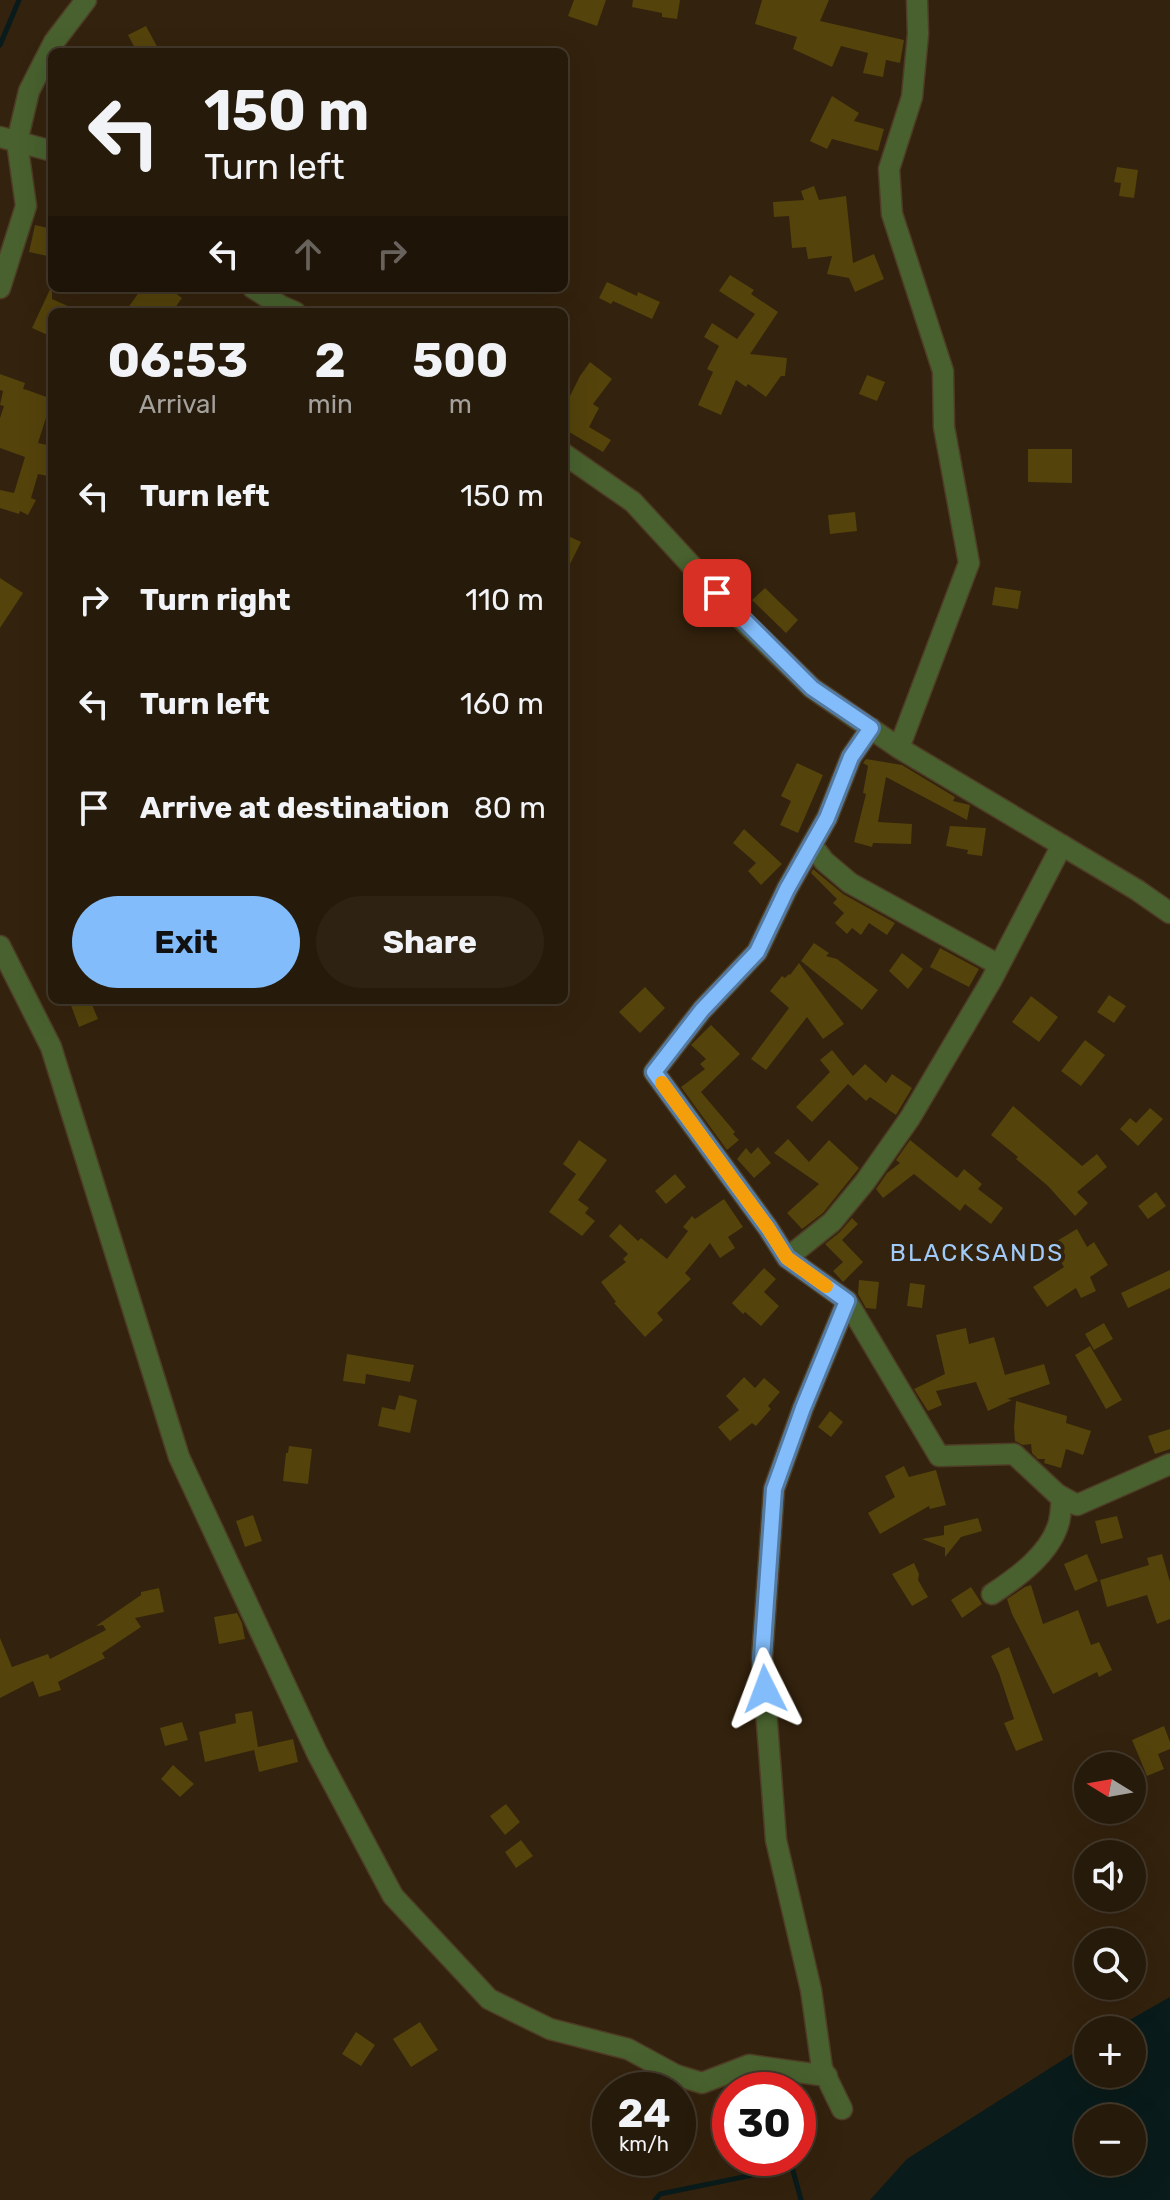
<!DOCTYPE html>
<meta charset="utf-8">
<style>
body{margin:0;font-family:Rubik,sans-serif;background:#2e2313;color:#f1f3f6;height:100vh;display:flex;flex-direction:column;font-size:30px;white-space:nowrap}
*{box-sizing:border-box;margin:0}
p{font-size:26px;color:#a4a19c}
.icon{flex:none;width:44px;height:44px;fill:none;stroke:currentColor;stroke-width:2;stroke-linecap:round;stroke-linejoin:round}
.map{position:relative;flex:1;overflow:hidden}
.side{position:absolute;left:48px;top:308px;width:520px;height:696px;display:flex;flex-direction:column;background:#261a0a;border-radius:12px;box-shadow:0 8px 32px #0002,0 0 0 2px #42382b}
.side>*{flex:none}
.guide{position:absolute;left:48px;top:48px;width:520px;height:244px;border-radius:12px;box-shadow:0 8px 32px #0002,0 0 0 2px #42382b;background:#261a0a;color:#f1f3f6;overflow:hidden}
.needle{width:52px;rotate:281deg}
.fabs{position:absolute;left:1074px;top:1752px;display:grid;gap:16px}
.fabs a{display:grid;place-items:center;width:72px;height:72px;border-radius:50%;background:#261a0a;box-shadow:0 8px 32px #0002,0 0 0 2px #42382b;font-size:40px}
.speed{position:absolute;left:592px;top:2072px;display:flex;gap:16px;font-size:40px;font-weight:700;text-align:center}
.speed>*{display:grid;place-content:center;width:104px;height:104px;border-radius:50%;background:#261a0a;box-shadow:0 8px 32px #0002,0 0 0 2px #42382b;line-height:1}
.speed small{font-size:20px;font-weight:400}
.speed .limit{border:12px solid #d22;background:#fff;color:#111}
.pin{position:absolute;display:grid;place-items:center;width:68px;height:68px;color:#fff;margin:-34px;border-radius:16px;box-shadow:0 4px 12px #0006}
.me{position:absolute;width:88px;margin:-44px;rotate:357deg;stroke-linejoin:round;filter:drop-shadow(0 0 6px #0008)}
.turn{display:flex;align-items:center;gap:28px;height:168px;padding:0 24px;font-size:36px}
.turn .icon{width:104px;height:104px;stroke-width:2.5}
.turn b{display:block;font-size:56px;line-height:68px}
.lanes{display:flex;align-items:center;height:76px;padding:0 24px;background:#0003;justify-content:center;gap:40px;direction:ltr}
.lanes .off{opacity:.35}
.eta{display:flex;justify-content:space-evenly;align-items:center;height:136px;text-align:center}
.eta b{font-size:48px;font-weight:700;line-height:56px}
.primary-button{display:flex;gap:16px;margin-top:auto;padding:16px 24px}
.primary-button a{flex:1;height:92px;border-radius:48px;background:#82bcfa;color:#111;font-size:32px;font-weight:700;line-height:92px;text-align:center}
.primary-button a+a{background:#2e2313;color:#f1f3f6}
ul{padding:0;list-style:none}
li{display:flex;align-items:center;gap:24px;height:104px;padding:0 24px}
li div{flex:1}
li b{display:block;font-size:30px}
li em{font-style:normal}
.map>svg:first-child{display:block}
</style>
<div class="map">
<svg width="1170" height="2200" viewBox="0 0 1170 2200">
<rect width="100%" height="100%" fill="#33220d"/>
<path fill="#091b1a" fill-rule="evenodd" d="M1170 1997V2200H870L907 2159 1088 2044V2074H1132V2030H1112ZM1132 2118V2162H1088V2118Z"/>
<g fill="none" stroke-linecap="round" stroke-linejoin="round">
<path stroke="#091b1a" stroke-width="5" d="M0 45 19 0
M655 2200 660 2194 792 2167 801 2200"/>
</g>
<path fill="#54430b" d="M574 0H606L597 26 568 16Z
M633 0H680L677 19 662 17V13L632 7Z
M762 0H829L820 21 904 40 900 63 886 60 883 77 863 73 868 53 841 46 832 67 793 49 797 37 755 24Z
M146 26 160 52H137L128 35Z
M832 96 859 113 854 121 884 129 878 151 832 139 827 149 810 141Z
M1117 167 1138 170 1134 198 1119 196 1121 183 1114 182Z
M814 186 819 200 846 196 853 263 874 254 884 279 855 292 849 278 827 274 832 256 808 259 806 247 792 248 789 216 774 217 773 202 804 200 801 191Z
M35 225 52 229V257L29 252Z
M730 275 754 290 751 294 778 312 750 354 787 358 785 376H781L766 397 748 384 746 387 736 380 721 415 698 405 713 372 707 369 719 346 704 337 712 323 737 339 755 314 719 291Z
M607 282 637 296 638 292 660 302 652 319 613 301 611 304 599 298Z
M52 285V299L81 312H52V337L32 328Z
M142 288H169L182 298 172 312H125Z
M590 362 612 379 593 404 599 408 589 427 611 440 603 452 564 429V408L580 376Z
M0 374 25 383 23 389 27 390 52 399 38 443 52 446V477L38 474 31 498 36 500 28 515 20 511 19 514 0 508V490L14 493 25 457 0 448V418L4 406 0 405 3 391 0 390Z
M867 375 885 382 877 401 859 394Z
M1028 449H1072V483L1028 482Z
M855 512 857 531 830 534 828 515Z
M564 534 581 542 564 576Z
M0 578 23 593 0 628Z
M995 587 1021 591 1018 609 992 605Z
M765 588 798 620 786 633 752 600Z
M866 759 902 765 955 797 953 801 970 805 967 820 886 777 878 822 912 824 911 844 873 843 872 847 854 842 866 794 863 793 868 766 863 763Z
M797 763 823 775 798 833 780 825 791 801 781 796Z
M950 826 986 828 982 856 967 854 968 850 946 846Z
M744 829 782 864 761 885 748 871 756 863 733 843Z
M813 869 843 894 895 923 887 935 869 923 861 935 852 928 847 934 835 923 844 913 833 903 837 899 811 873Z
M814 943 829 953 826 956 837 959 878 990 862 1010 801 961Z
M940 948 979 969 969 987 930 967Z
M902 953 923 969 908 989 889 971Z
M799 963 844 1024 823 1039 807 1017 766 1070 751 1059 789 1008 770 991 782 976 785 978 789 974 790 975Z
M645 987 665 1008 640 1033 619 1012Z
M1109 995 1126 1006 1114 1023 1097 1012Z
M1031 996 1058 1017 1039 1042 1012 1022Z
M69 1000H90L98 1019 79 1027Z
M711 1025 740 1054 701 1092 735 1132 733 1134 739 1140 727 1150 681 1087 705 1069 700 1064 706 1059 691 1045Z
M1085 1040 1105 1055 1081 1086 1061 1071Z
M832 1050 853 1076 865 1064 886 1083 892 1074 912 1088 896 1115 870 1097 866 1101 848 1084 812 1122 796 1107 830 1072 820 1060Z
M1013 1106 1082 1166 1097 1154 1107 1167 1077 1192 1088 1203 1075 1216 1048 1186 1016 1159 1018 1157 991 1135Z
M1150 1108 1163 1119 1138 1146 1120 1129 1130 1118 1136 1123Z
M788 1139 809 1162 829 1140 859 1168 823 1213 802 1229 787 1213 819 1184 774 1153Z
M579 1140 607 1160 578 1200 589 1208 585 1213 595 1221 582 1236 549 1212 576 1174 563 1164Z
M910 1140 957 1178 964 1169 982 1184 978 1189 1003 1208 991 1224 965 1204 960 1211 914 1174 883 1198 876 1189 887 1173 900 1163 896 1160Z
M758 1147 771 1163 754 1178 737 1159 746 1148 751 1154Z
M675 1174 686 1187 666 1204 655 1191Z
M1156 1192 1166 1206 1148 1219 1138 1206Z
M724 1199 743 1227 728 1237 735 1248 720 1258 710 1243 685 1273 691 1279 657 1313 663 1320 645 1337 614 1303 616 1302 601 1282 626 1262 623 1259 628 1254 609 1236 620 1224 638 1241 641 1238 667 1259 688 1231 683 1227 692 1216 695 1219Z
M852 1218 858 1224 842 1240 863 1262 843 1282 833 1271 843 1262 825 1244 840 1232Z
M1077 1229 1087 1247 1094 1242 1108 1265 1090 1277 1096 1291 1081 1298 1076 1288 1047 1307 1033 1287 1064 1267 1050 1245Z
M764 1268 776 1279 764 1292 779 1306 761 1326 745 1312 743 1314 732 1303Z
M1170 1270V1288L1128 1308 1121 1293Z
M859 1280 879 1282 876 1309 866 1308 858 1294Z
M910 1283 925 1285 922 1308 907 1306Z
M1104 1323 1113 1339 1094 1350 1085 1334Z
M966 1328 969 1344 994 1337 1005 1375 1044 1364 1050 1384 1007 1399 1012 1400 988 1411 976 1382 936 1391 942 1405 928 1411 914 1389 945 1374 936 1335Z
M1090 1346 1122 1400 1106 1409 1075 1355Z
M347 1354 414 1365 410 1382 366 1374 365 1384 343 1381Z
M744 1377 755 1388 764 1378 780 1392 768 1406 771 1409 756 1426 752 1423 730 1441 718 1427 739 1410 726 1396Z
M399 1395 417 1400 410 1433 378 1426 382 1407 395 1410Z
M1016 1401 1067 1416 1066 1423 1091 1431 1083 1455 1066 1449 1061 1468 1044 1463 1045 1459H1038L1032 1453 1031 1444 1023 1445 1015 1441 1014 1427Z
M830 1411 843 1422 831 1437 818 1427Z
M1170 1429V1449L1155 1454 1148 1436Z
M289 1446 312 1449 308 1484 283 1481 286 1453H288Z
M904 1466 909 1477 936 1470 946 1505 930 1509 929 1506 880 1534 868 1513 895 1497 885 1476Z
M253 1515 262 1541 245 1547 236 1521Z
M1117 1516 1123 1538 1101 1544 1095 1521Z
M978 1518 982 1531 961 1537 945 1557V1548L922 1539 944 1535V1526Z
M1087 1554 1098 1581 1075 1591 1064 1564Z
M1162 1554 1170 1582V1619L1157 1624 1147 1595 1107 1607 1100 1580 1149 1565 1147 1558Z
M914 1563 919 1574 918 1580 928 1597 912 1606 892 1574Z
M1031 1585 1043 1624 1078 1610 1091 1645 1099 1642 1112 1670 1099 1677 1097 1672 1053 1694 1012 1614 1007 1599 1025 1587Z
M971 1587 982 1604 962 1618 951 1600Z
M159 1588 164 1612 135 1618 141 1627 102 1653 105 1658 58 1682 61 1690 39 1697 33 1681 0 1698V1638L12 1667 48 1654 50 1659 106 1630 103 1625 96 1626 141 1595V1592Z
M237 1613 242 1623 245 1639 219 1644 214 1617Z
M1009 1647 1043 1740 1016 1751 1004 1723 1014 1719 999 1673 991 1656Z
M252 1711 258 1747 293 1739 298 1762 259 1772 254 1750 205 1762 199 1732 236 1723 235 1714Z
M182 1722 188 1740 165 1746 160 1728Z
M1164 1726 1170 1742V1749L1158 1754 1164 1769 1147 1776 1132 1740Z
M173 1765 194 1784 180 1797 161 1779Z
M506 1804 520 1822 505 1835 490 1816Z
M521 1840 533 1856 516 1868 505 1852Z
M420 2022 438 2050 411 2067 393 2039Z
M356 2032 375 2045 361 2066 342 2054Z"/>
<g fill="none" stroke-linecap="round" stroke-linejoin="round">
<defs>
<path id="street" d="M0 137 52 151
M0 288 26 206 17 142 29 91 54 42 86 0
M253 288 281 306 295 312
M564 454 633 502 738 616 812 688 899 748 1137 890 1170 913
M871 728 851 757 827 818 787 889 757 952 702 1010 654 1072 768 1228 787 1258 847 1301 939 1456 1014 1454 1057 1494 1077 1505 1170 1464
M899 748 969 563 944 427 943 371 892 214 889 169 912 97 918 34 917 0
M812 845 824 861 850 883 999 965
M0 946 51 1047 179 1457 317 1753 393 1896 489 1999 550 2029 628 2049 676 2075 702 2083 749 2065 827 2076
M787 1258 832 1222 865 1182 910 1118 991 981 1062 845
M992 1594C1018 1577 1051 1553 1059 1522 1061 1514 1061 1505 1062 1497
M842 2109 822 2068 811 1990 776 1840 762 1658 774 1489 803 1408 847 1301"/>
</defs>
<use href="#street" stroke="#4f3c26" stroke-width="23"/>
<use href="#street" stroke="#48612e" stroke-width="20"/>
</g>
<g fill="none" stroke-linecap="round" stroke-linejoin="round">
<defs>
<path id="route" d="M717 593 812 688 871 728 851 757 827 818 787 889 757 952 702 1010 654 1072 768 1228 787 1258 847 1301 803 1408 774 1489 762 1658 765 1689"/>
</defs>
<use href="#route" stroke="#547aa2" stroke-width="20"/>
<use href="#route" stroke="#82bcfa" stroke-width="14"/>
<path stroke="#f59e0b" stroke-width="14" d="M662 1083 768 1228 787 1258 826 1286"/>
</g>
<g text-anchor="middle" stroke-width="8" stroke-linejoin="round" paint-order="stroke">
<g font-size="24" letter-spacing="2" fill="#a0cbf9" stroke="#33220d">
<text x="977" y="1261">BLACKSANDS</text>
</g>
</g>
</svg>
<div class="fabs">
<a><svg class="needle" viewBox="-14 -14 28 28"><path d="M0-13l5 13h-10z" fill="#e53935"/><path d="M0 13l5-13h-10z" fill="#a4a19c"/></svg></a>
<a><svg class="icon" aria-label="sound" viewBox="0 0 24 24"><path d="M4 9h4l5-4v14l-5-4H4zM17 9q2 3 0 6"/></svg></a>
<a><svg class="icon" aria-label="search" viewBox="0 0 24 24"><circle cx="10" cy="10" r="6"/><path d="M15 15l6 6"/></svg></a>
<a>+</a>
<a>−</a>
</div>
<div class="speed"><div>24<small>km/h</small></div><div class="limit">30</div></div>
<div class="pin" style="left:717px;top:593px;background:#d93025"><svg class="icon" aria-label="arrive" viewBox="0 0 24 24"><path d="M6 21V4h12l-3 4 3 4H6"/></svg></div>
<svg class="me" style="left:765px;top:1689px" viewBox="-20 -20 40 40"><path d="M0-17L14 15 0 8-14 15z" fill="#82bcfa" stroke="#fff" stroke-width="4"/></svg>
<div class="guide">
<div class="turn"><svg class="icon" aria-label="left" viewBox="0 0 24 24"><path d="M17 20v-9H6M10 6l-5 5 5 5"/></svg><div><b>150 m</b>Turn left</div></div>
<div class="lanes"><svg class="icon" aria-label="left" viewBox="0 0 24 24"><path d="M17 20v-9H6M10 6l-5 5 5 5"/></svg><svg class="icon off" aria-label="ahead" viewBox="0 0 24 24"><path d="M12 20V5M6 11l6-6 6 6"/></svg><svg class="icon off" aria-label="right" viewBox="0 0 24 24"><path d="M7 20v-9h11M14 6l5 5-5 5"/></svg></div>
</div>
<section class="side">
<div class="eta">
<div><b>06:53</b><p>Arrival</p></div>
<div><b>2</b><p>min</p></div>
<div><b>500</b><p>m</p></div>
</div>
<ul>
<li><svg class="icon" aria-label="left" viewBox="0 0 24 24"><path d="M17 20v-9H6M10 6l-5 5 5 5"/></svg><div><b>Turn left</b></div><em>150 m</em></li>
<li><svg class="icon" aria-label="right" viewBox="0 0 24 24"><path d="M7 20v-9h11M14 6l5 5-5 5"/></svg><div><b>Turn right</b></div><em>110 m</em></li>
<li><svg class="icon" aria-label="left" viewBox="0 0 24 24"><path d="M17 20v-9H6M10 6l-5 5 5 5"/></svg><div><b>Turn left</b></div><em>160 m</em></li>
<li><svg class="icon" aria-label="arrive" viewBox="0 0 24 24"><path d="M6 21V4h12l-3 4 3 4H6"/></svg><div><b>Arrive at destination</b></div><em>80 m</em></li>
</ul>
<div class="primary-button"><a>Exit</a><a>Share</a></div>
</section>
</div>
